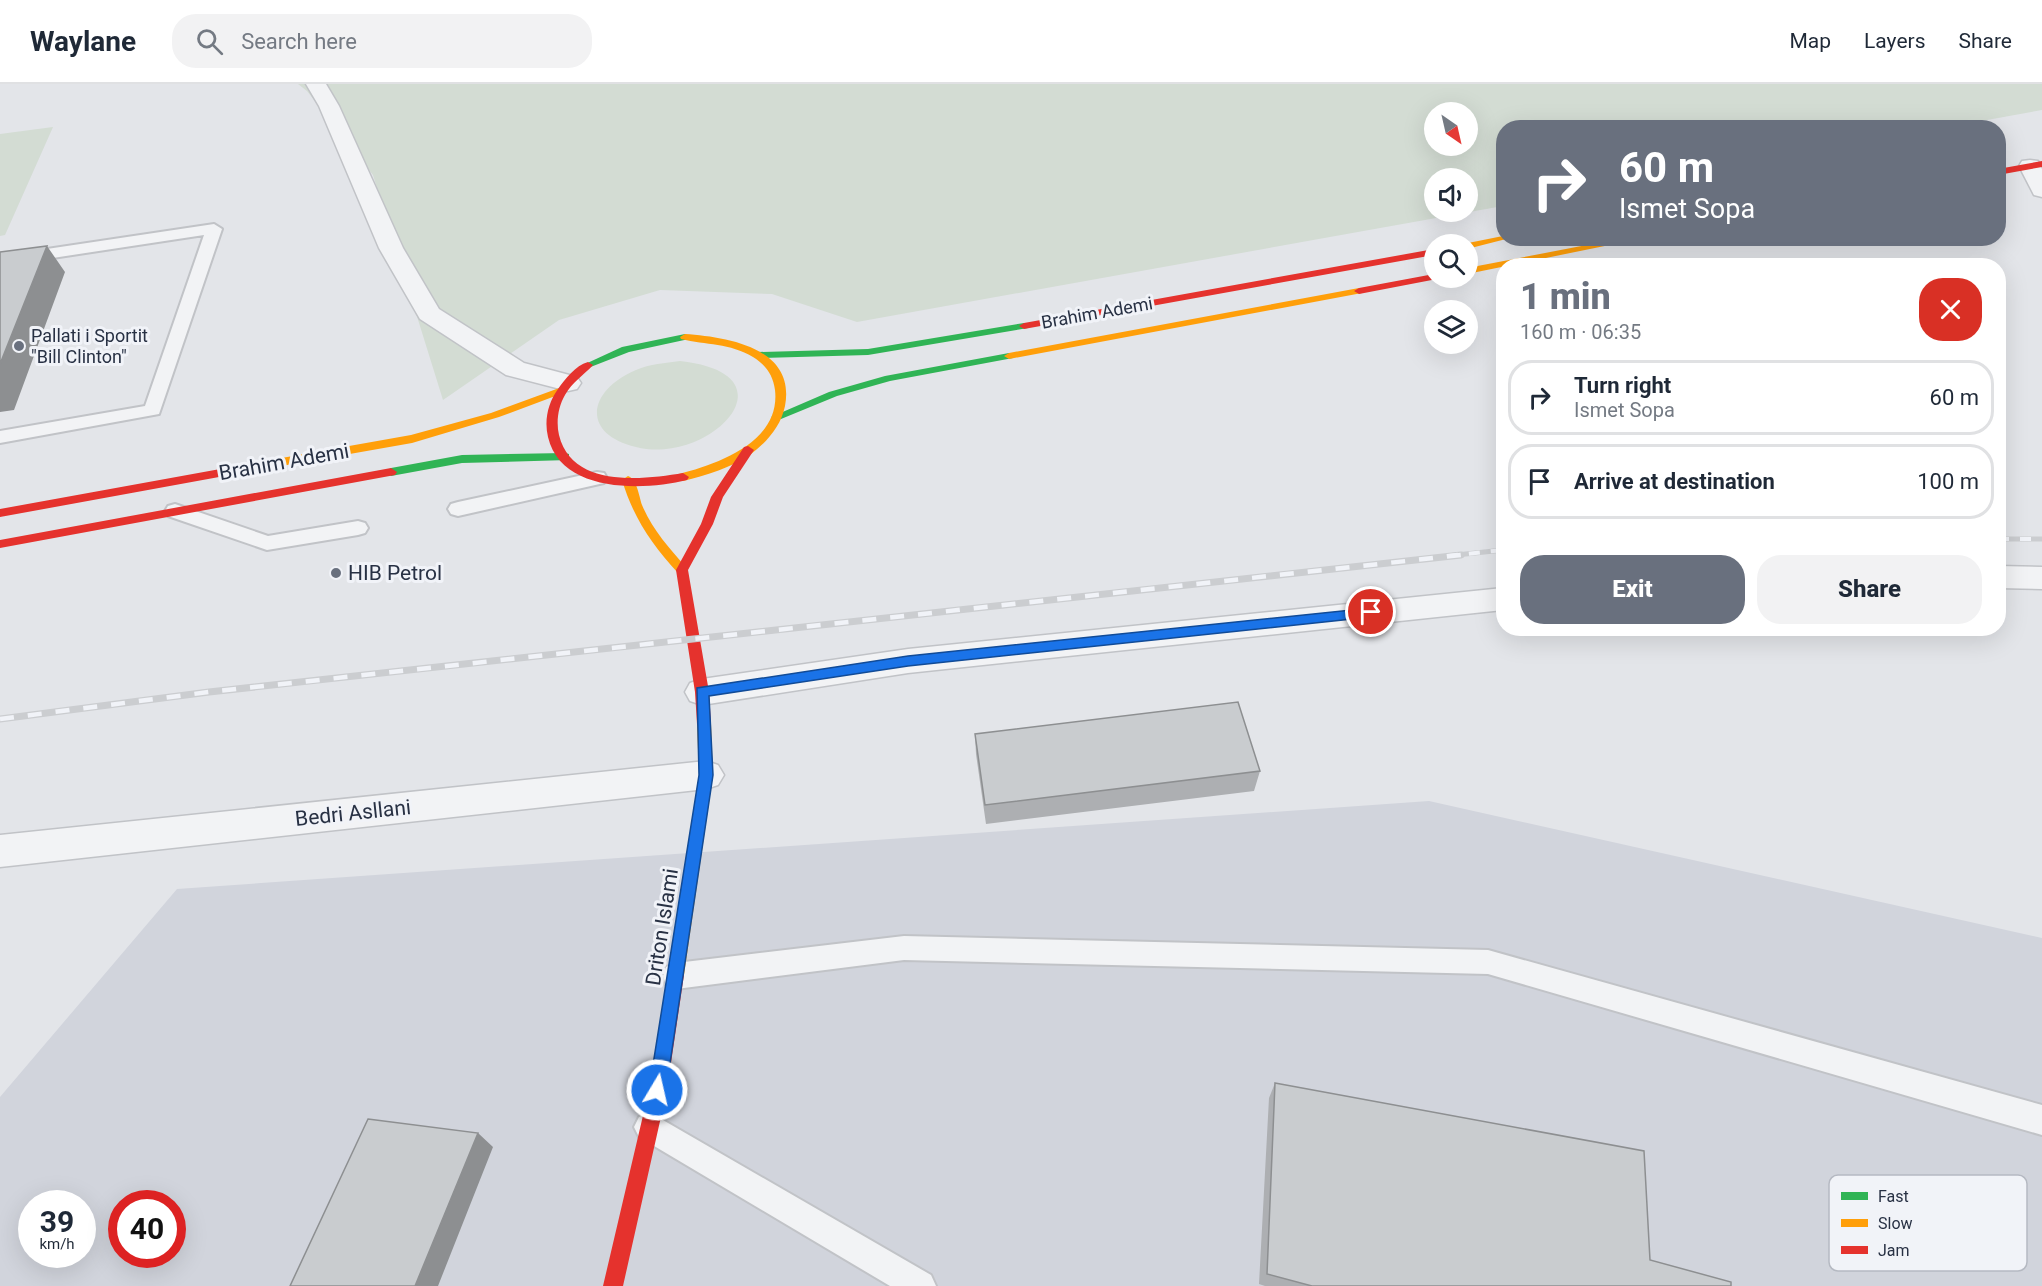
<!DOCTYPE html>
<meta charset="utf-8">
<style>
body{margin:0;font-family:Roboto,sans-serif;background:#f2f2f3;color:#1f2937;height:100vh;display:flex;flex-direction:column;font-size:22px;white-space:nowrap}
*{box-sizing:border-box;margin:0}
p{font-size:20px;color:#747a83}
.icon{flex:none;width:33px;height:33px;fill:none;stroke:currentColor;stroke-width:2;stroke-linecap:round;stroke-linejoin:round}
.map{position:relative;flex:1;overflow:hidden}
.side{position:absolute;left:1496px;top:174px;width:510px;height:378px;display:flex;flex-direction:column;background:#fff;border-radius:24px;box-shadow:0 6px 24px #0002}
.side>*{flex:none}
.guide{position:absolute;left:1496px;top:36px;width:510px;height:126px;border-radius:24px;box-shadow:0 6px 24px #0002;background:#69707e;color:#fff;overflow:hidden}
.needle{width:39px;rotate:146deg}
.tools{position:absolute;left:1424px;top:18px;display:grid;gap:12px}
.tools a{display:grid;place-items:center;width:54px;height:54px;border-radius:50%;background:#fff;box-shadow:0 6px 24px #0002;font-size:30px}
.speed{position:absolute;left:18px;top:1106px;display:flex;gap:12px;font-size:30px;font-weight:700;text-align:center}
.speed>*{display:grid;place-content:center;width:78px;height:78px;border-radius:50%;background:#fff;box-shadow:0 6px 24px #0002;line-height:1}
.speed small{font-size:15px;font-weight:400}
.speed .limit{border:9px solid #d22;background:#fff;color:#111}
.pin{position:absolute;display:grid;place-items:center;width:51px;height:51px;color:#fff;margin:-26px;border:3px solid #fff;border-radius:50%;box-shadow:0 2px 6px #0007}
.me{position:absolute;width:66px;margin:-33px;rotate:9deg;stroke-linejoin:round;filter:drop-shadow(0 0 4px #0008)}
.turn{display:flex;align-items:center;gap:21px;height:126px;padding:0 24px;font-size:27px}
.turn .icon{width:78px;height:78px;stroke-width:2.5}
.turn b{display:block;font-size:42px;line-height:51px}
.round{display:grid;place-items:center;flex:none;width:63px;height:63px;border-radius:24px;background:#f2f2f3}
.overview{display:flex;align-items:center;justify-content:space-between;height:102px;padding:0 24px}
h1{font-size:36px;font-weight:800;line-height:45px;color:#69707e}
.cta{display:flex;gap:12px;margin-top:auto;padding:12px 24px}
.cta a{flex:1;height:69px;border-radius:24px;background:#69707e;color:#fff;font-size:24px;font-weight:800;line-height:69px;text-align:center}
.cta a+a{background:#f2f2f3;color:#1f2937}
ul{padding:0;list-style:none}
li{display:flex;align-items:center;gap:18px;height:75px;margin:0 12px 9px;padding:0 12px;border:3px solid #e0e1e3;border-radius:24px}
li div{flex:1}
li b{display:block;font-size:22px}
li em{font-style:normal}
header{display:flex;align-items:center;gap:36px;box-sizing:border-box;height:84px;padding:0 30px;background:#fff;border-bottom:2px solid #e0e1e3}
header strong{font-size:28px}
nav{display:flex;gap:33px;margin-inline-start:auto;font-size:21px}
.search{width:420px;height:54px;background:#f2f2f3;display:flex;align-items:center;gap:15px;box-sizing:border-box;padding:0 21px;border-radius:24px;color:#747a83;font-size:22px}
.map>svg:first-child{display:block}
</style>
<header>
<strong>Waylane</strong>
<div class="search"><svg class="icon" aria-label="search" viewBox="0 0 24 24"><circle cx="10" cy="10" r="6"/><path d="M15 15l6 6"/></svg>Search here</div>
<nav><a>Map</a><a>Layers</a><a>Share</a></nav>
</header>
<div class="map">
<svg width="2042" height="1202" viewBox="0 0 2042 1202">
<rect width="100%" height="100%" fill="#e3e5e9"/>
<path fill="#d1d4dc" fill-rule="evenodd" d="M1429 717 2042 854V1202H0V1013L177 805ZM32 1119H82V1170H32ZM122 1119H172V1170H122Z"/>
<path fill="#d3dcd3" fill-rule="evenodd" d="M298 0H2042V26L1943 44H1503V122L857 238 772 210 660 206 559 236 443 316 373 91 307 7ZM1434 28H1467V62H1434ZM1434 94H1467V128H1434Z
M53 43 5 151 0 152V50Z
M680 277C799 290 709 382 636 363 580 350 588 306 636 286 650 280 665 279 680 277Z"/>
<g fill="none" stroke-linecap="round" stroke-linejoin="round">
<defs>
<path id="lane" d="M214 140 222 145 159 330 0 359V347L145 322 204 151 0 182V172Z
M597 388 604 389 607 394 604 399 458 432 451 430 448 425 451 420 458 418Z
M175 420 268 452 358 437 365 439 368 444 365 449 358 451 267 466 168 432 165 427 168 422Z
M904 852 1488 866 2042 1021V1051L1488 890 904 876 676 905 666 901 663 892 666 883 676 879Z
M649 1028 931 1191 936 1202H890L639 1053 634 1043 639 1033Z"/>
<path id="street" d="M306 0H326L339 22 403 164 439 225 524 279 577 293 581 299 577 305 568 307 506 291 420 235 379 164 319 22Z
M2030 76 2038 77 2042 85V113L2034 111 2019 82 2022 77Z
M1998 482 2042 483V505L1998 504Z
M1503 504V526L908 589 702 621 690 617 685 608 690 599 702 595 908 565Z
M706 677 718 681 724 691 718 701 706 705 0 783V751Z"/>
</defs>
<use href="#lane" stroke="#c1c3c7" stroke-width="4"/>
<use href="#street" stroke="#c1c3c7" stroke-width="3"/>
<use href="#lane" fill="#f2f3f5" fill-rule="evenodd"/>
<use href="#street" fill="#f2f3f5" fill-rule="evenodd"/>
<path fill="#30b455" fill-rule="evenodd" d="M1024 239 1029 242 1028 244 868 271 758 274 753 271 758 268 868 265Z
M685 250 690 253 689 255 629 268 588 284 583 281 622 263Z
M1009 269 1013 270V274L890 297 837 312 781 335 777 336 771 333 829 308 885 292Z
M565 369 569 370V376L462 379 391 392 385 388 391 384 462 371Z"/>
<path fill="#ff9f0a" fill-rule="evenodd" d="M1503 152V154H1510L1467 165V160H1463Z
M1623 154H1644L1467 190V184Z
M1359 204 1364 207 1362 209 1009 275 1004 272 1009 269Z
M685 250C728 253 796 264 785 322 781 342 767 358 751 370 731 384 707 391 683 397L677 393 679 390C718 380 781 358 775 306 773 291 766 281 753 273 730 259 706 261 681 255L680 253Z
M562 303 567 306 566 308 499 333 412 359 276 383 270 379 276 375 411 351 491 329Z
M628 392C637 395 639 412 642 421 652 445 669 464 686 483L688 486 686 489H678C652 461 633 433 622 396Z
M704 634 709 636 711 640 713 691 684 891 682 896 676 899 670 896 668 891 699 691 697 640 699 636Z"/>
<path fill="#e5322d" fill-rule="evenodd" d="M2042 77V83L1998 91V85Z
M1434 165V171L1024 245 1019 242 1024 239Z
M1434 190V194H1439L1437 195 1359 210 1354 207 1359 204Z
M588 278 593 281C584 291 572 298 565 311 558 323 556 338 559 351 572 404 642 396 683 389L689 393 687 396C643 407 561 409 548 353 544 336 548 319 558 305 566 294 575 282 588 278Z
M748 362 754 366 723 413 713 440 688 486 709 608 711 640 709 644H699L697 640 695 608 676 486 701 440 711 413 744 363Z
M276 375 282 379 280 382 0 433V425Z
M391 384 397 388 395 391 0 464V456Z
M676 883 682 886 684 891 667 1006 623 1202H603L649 1006 668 891 670 886Z"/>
<defs>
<path id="rail-far1" d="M1998 455H2042
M1447 472 1503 466"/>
<path id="rail" d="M0 635 209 608 1461 471"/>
</defs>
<use href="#rail-far1" stroke="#cbcdd0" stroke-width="5"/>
<use href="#rail" stroke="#cbcdd0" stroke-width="7"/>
<use href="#rail-far1" stroke="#f1f3f8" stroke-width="4" stroke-dasharray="11" stroke-linecap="butt"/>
<use href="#rail" stroke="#f1f3f8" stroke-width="4.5" stroke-dasharray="14" stroke-linecap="butt"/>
</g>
<path fill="#adafb2" d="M975 650 1260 687 1254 707 986 740 976 670Z
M1275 999 1650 1176 1731 1202H1265L1259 1200 1269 1014Z"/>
<path fill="#8d8f91" d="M47 162 65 188 14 326 0 328V280Z
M478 1049 493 1063 438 1202H415Z"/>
<path fill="#c9cccf" stroke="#8d8f91" stroke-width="1.5" d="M47 162 0 280V168Z
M1238 618 1260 687 985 721 975 650Z
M1275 999 1644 1067 1650 1176 1731 1198V1202H1312L1267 1190Z
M368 1035 478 1049 415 1202H290Z"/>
<path fill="#1a73e8" stroke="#114b97" stroke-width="1.5" d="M1371 524 1378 528 1371 533 908 582 709 612 713 691 666 1006 664 1012 657 1014 651 1012 649 1006 699 691 697 604 908 572Z"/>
<g fill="#69707e" stroke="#f1f3f8" stroke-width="2">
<circle cx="19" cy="262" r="6"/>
<circle cx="336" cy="489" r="6"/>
</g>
<g text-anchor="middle" stroke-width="6" stroke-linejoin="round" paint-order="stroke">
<g font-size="18" fill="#283144" stroke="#f1f3f8">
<text transform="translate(1097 229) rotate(-10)" y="6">Brahim Ademi</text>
</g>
<g font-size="18" fill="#283144" stroke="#f1f3f8" text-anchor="start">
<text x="31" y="258">Pallati i Sportit<tspan x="31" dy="21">"Bill Clinton"</tspan></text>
</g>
<g font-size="21" fill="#283144" stroke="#f1f3f8">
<text transform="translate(284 378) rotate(-10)" y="7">Brahim Ademi</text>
<text transform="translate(353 729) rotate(-6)" y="7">Bedri Asllani</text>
<text transform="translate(662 843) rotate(-81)" y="7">Driton Islami</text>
</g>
<g font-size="21" fill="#283144" stroke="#f1f3f8" text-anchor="start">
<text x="348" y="496">HIB Petrol</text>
</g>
</g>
<rect x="1829" y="1091" width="198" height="96" rx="9" fill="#f1f3f8" stroke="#b5b9c2" stroke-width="1.5"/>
<rect x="1841" y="1108" width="27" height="8" fill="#30b455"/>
<rect x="1841" y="1135" width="27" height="8" fill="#ff9f0a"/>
<rect x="1841" y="1162" width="27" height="8" fill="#e5322d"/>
<g font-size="16" fill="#283144">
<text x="1878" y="1118">Fast</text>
<text x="1878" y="1145">Slow</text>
<text x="1878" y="1172">Jam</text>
</g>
</svg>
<div class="tools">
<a><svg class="needle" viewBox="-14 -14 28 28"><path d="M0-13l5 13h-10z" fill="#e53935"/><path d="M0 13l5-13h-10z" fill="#747a83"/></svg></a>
<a><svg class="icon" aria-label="sound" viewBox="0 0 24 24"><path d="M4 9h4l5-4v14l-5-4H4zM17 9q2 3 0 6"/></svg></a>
<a><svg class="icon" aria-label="search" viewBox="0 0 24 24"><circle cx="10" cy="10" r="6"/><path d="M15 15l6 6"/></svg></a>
<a><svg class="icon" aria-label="layers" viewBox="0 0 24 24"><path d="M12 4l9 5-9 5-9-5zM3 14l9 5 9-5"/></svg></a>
</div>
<div class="speed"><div>39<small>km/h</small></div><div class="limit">40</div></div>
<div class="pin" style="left:1371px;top:528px;background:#d93025"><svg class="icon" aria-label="arrive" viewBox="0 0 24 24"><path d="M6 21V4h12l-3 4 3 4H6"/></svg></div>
<svg class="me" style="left:657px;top:1006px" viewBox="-20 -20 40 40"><circle r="17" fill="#1a73e8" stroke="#fff" stroke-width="3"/><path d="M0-11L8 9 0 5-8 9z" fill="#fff"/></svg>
<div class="guide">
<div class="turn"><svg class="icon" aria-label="right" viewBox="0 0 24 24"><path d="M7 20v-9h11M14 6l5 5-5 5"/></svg><div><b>60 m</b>Ismet Sopa</div></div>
</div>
<section class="side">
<div class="overview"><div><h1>1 min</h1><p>160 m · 06:35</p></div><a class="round" style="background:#d93025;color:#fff"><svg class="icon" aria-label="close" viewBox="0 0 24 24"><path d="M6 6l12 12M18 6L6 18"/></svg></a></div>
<ul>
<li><svg class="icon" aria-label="right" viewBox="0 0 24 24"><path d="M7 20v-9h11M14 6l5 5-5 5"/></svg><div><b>Turn right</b><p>Ismet Sopa</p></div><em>60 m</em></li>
<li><svg class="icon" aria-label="arrive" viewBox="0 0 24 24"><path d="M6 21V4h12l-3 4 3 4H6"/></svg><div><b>Arrive at destination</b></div><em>100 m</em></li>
</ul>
<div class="cta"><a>Exit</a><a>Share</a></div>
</section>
</div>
